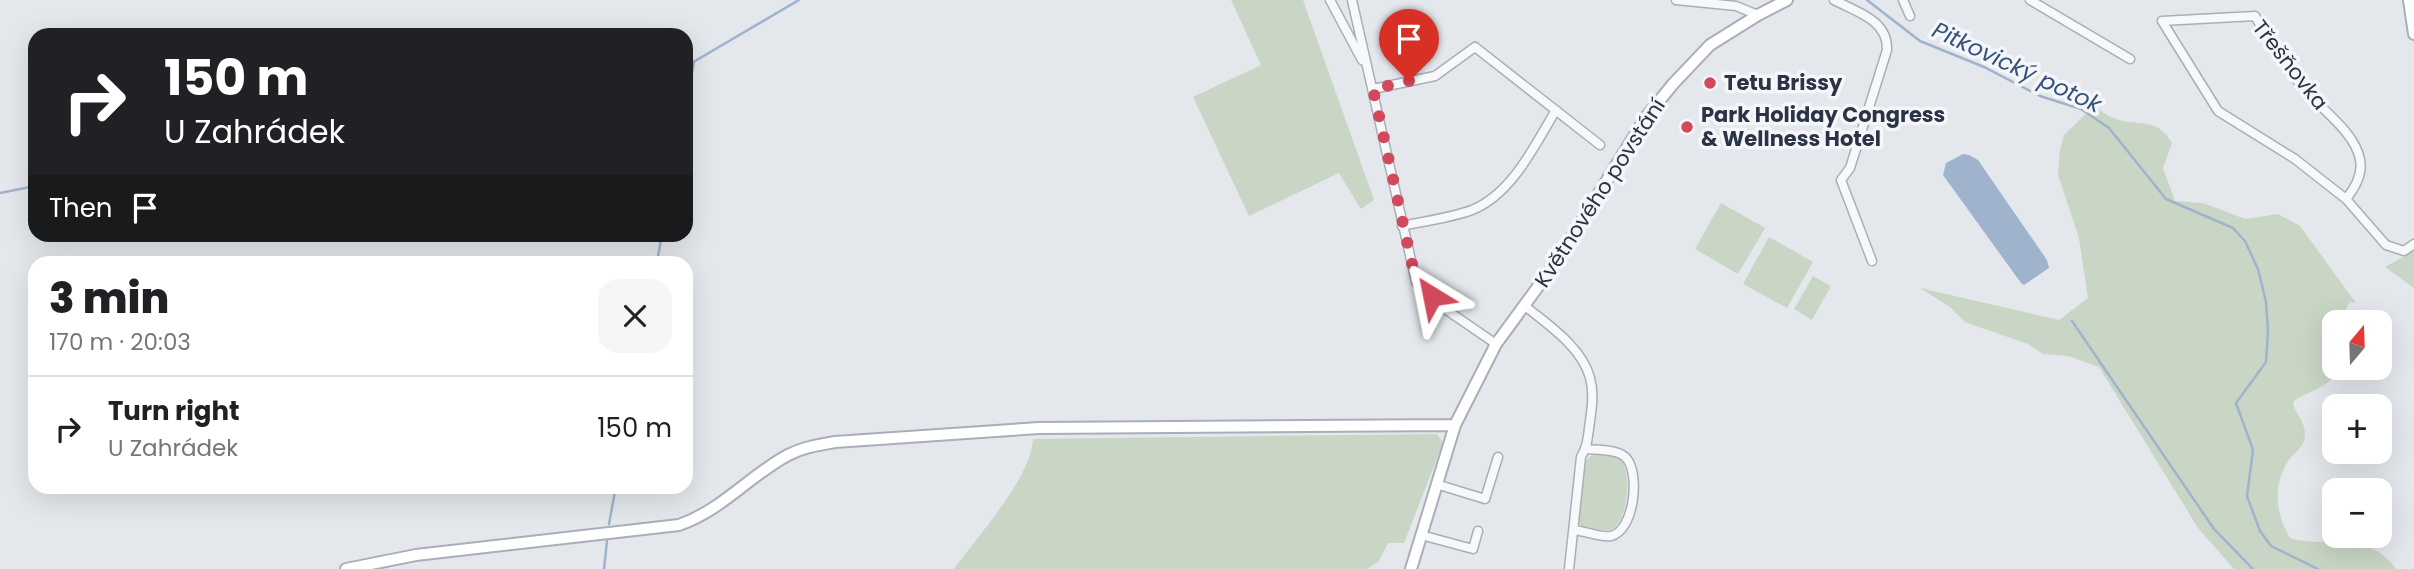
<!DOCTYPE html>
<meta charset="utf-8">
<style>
body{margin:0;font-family:Poppins,sans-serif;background:#f6f6f6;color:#202124;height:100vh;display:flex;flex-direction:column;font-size:26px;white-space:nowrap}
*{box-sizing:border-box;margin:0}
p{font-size:23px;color:#757577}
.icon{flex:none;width:38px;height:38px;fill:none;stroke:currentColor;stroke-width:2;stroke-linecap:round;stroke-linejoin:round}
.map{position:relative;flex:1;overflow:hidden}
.sheet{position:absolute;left:28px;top:256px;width:665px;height:238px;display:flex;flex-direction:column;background:#fff;border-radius:21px;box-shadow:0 7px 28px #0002}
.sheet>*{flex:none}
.hud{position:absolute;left:28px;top:28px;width:665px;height:214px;border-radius:21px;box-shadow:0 7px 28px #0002;background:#202124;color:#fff;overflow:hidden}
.needle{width:46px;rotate:19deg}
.controls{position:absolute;left:2322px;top:310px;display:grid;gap:14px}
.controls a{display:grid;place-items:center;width:70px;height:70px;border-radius:14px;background:#fff;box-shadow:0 7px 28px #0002;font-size:35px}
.pin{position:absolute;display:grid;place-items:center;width:60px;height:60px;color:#fff;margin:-72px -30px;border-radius:50% 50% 50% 0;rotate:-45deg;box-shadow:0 0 7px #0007}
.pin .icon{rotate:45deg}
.me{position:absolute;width:77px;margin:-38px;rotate:325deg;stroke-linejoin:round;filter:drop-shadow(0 0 5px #0008)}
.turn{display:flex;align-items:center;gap:24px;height:147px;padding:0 21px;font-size:32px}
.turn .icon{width:91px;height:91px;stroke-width:2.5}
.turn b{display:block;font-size:49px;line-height:60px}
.then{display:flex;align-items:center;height:66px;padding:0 21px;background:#0003;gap:14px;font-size:26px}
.round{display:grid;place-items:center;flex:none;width:74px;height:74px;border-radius:21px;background:#f6f6f6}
.head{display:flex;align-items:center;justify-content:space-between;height:119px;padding:0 21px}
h1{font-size:42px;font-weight:800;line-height:52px}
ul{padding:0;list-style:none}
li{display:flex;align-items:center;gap:21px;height:105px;padding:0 21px;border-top:2px solid #e0e0e0}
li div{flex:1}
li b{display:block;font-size:26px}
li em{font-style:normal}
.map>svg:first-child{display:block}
</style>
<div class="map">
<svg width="2414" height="569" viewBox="0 0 2414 569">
<rect width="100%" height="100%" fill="#e4e7ec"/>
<path fill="#c9d6c5" d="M1231 0H1303L1374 200 1361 209 1339 173 1249 216 1193 97 1261 65Z
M2094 106C2100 110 2107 116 2113 118 2137 128 2156 115 2172 143L2163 168 2175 201 2203 203 2245 219 2278 214 2300 226 2356 303 2350 302 2346 308 2343 322H2334V368H2342C2333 384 2311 391 2295 400L2293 404C2296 415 2305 421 2305 434 2305 445 2299 449 2292 456 2272 481 2274 511 2290 538 2329 549 2369 530 2396 569H2234L2198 528 2099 367 2068 356 2043 354 2028 344 1965 322 1950 307 1920 288 2059 320 2088 298 2079 238 2058 175 2060 150 2064 135Z
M1721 203 1765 228 1738 274 1695 249Z
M1769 237 1813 262 1787 308 1743 284Z
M2414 251V288L2385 267Z
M1813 276 1831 286 1812 320 1794 309Z
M1437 434 1443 443 1404 543H1388L1379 561 1367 569H954C977 537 1031 478 1033 439Z
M1592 455C1600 456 1613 454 1620 459 1633 470 1628 527 1609 530 1601 531 1589 528 1581 527L1578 519 1584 463Z"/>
<path fill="#9fb4cc" d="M1963 154 1969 155 1978 160 2047 260 2049 268 2024 285 2021 283 1943 175 1946 163Z"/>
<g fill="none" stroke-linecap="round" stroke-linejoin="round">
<path stroke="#9fb4cc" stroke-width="2.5" d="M1867 0 1920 41 1984 67 2040 96 2081 109 2109 128 2166 199 2233 228 2245 241 2258 269 2266 302 2268 331 2266 362 2236 403 2253 450 2247 496 2260 531 2271 546 2318 569
M686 62 695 61 799 0
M686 107 694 62
M0 193 35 186
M657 262 662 234
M2072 321 2214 529 2253 569
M609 524 616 486
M604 569 607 541"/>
<defs>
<path id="street" d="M1330 0 1362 60
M1352 0 1416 282 1448 311 1496 344
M1676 0 1736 6 1758 15
M1834 0C1857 12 1888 20 1887 50L1850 168 1841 180 1872 261
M1903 0 1910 16
M2030 0 2130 59
M1373 89 1435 76 1475 47 1600 145
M2346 199C2355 188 2363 175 2360 160 2356 133 2320 108 2303 88 2285 66 2269 41 2255 16L2162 21 2218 111 2295 159 2346 199 2386 245 2404 251 2414 244
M1402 226C1425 221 1450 218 1472 210 1512 194 1535 145 1556 110
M1525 306C1548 325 1582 347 1590 378 1594 392 1592 407 1590 421 1588 434 1588 446 1581 457L1569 569
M1436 484 1485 499 1498 457
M1574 530C1585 531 1601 538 1611 536 1634 531 1640 475 1627 459 1620 449 1598 450 1586 449
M1421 535 1473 549 1478 531"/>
<path id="secondary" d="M2409 0 2414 34
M346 569 416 555 679 525C722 510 749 476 788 455 803 447 819 445 835 442L1039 428 1455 425
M1411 569 1455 425 1496 344 1559 258 1646 117 1673 84 1710 45 1758 15 1787 0"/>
</defs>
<use href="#street" stroke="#a9aeb7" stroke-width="11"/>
<use href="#secondary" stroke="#a9aeb7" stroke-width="14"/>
<use href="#street" stroke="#f7f8fa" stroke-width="8"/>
<use href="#secondary" stroke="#fff" stroke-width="10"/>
</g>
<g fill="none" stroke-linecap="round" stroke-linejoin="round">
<path stroke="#d1495b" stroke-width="12" stroke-dasharray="0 21.6" d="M1409 81 1373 89 1416 282 1432 296"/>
</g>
<g fill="#d1495b" stroke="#f4f6f9" stroke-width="2.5">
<circle cx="1710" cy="83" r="7"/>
<circle cx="1687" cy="127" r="7"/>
</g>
<g text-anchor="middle" stroke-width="7" stroke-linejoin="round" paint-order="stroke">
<g font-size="21" fill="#2b3445" stroke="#f4f6f9">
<text transform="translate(2290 65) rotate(52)" y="7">Třešňovka</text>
<text transform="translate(1600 193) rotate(-57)" y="7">Květnového povstání</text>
</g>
<g font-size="21" font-weight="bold" fill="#2b3445" stroke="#f4f6f9" text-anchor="start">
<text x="1724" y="90">Tetu Brissy</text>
<text x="1701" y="122">Park Holiday Congress<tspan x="1701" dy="24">&amp; Wellness Hotel</tspan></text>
</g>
<g font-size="23" font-style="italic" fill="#34527a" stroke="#f4f6f9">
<text transform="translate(2017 67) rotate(25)" y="8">Pitkovický potok</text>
</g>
</g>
</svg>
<div class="controls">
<a><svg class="needle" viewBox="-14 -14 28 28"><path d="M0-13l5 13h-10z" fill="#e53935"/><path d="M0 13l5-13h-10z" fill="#757577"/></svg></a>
<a>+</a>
<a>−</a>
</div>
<div class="pin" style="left:1409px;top:81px;background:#d93025"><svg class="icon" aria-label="arrive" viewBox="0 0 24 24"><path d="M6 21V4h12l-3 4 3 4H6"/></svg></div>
<svg class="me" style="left:1432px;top:296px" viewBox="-20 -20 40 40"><path d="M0-17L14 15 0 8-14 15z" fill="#d1495b" stroke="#fff" stroke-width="4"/></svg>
<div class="hud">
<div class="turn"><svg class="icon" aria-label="right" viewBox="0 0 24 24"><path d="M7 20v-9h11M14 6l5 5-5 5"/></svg><div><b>150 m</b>U Zahrádek</div></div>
<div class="then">Then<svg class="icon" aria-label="arrive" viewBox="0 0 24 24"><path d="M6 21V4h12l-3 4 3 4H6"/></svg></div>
</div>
<section class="sheet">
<div class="head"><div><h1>3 min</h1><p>170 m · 20:03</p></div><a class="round"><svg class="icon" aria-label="close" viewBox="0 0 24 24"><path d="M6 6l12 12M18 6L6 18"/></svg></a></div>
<ul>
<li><svg class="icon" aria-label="right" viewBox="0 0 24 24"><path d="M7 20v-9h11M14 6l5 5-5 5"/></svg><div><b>Turn right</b><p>U Zahrádek</p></div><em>150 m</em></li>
</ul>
</section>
</div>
